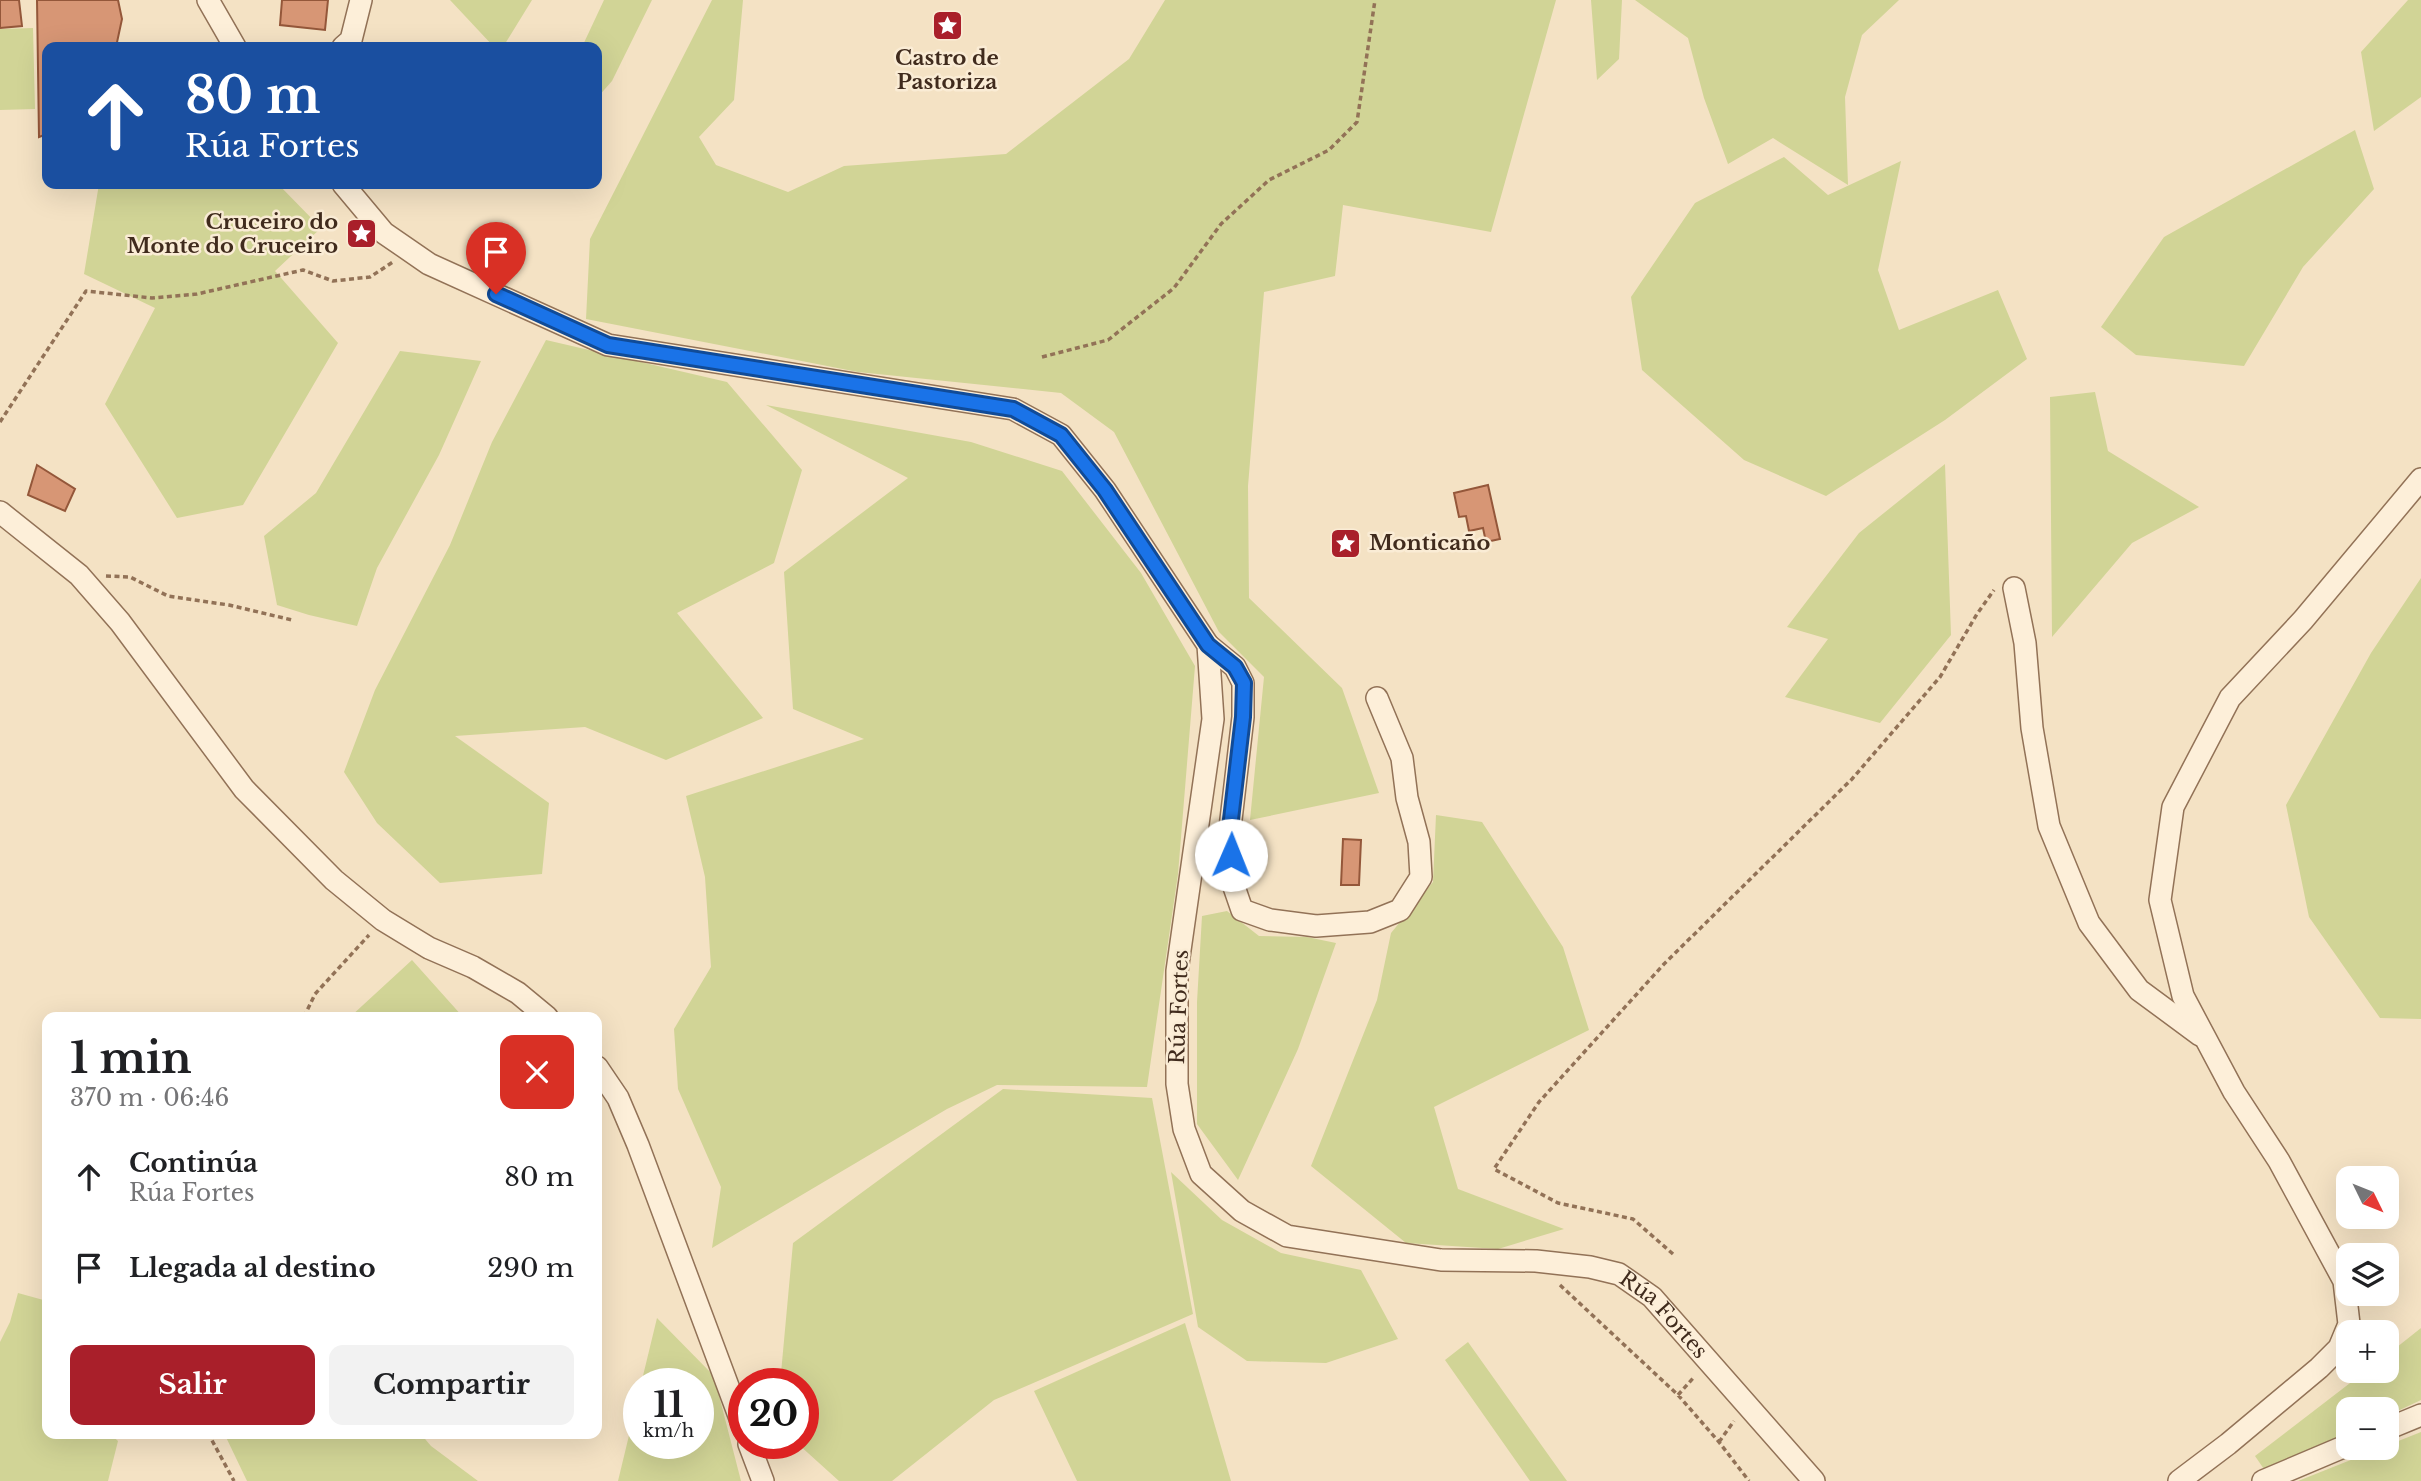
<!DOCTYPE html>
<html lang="es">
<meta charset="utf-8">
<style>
body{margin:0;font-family:"Libre Baskerville",serif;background:#f2f2f2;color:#202124;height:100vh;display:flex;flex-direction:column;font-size:26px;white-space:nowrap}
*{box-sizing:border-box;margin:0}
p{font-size:23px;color:#757577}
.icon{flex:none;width:38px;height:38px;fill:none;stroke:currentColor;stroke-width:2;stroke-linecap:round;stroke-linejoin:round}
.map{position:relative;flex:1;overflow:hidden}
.side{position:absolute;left:42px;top:1012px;width:560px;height:427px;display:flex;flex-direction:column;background:#fff;border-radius:14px;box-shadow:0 7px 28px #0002}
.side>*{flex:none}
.banner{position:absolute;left:42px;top:42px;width:560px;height:147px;border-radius:14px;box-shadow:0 7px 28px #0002;background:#1a4fa0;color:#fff;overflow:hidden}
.needle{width:46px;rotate:133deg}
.controls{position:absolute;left:2336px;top:1166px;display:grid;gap:14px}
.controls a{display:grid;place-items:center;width:63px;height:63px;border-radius:14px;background:#fff;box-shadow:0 7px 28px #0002;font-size:35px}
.speed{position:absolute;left:623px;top:1368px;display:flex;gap:14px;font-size:35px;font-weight:700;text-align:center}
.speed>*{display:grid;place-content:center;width:91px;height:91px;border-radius:50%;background:#fff;box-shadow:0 7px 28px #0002;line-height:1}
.speed small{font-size:18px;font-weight:400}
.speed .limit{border:10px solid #d22;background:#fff;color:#111}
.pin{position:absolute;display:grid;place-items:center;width:60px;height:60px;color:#fff;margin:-72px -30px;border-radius:50% 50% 50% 0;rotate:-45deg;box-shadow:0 0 7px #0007}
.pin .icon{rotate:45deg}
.me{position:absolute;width:77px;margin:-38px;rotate:1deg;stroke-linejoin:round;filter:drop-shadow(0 0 5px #0008)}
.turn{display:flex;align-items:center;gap:24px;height:147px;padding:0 28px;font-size:32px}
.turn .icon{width:91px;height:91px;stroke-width:2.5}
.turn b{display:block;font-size:49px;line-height:60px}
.round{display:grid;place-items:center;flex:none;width:74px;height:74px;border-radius:14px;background:#f2f2f2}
.headline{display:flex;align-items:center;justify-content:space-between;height:119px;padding:0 28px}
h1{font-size:42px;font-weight:700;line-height:52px}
.button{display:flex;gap:14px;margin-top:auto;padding:14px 28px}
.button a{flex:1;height:80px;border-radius:14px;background:#a91f2a;color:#fff;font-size:28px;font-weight:700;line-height:80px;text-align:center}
.button a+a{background:#f2f2f2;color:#202124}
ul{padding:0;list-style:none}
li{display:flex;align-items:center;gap:21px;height:91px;padding:0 28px}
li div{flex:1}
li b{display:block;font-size:26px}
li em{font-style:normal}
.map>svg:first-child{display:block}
</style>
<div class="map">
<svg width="2421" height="1481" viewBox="0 0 2421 1481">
<rect width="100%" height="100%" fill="#f4e2c4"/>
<path fill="#d1d496" d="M450 0H532L503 47H494Z
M604 0H652L612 81 597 98V47H582Z
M712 0H743L734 100 699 137 716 165 788 192 844 166 1006 154 1129 59 1165 0H1556L1491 232 1343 205 1335 276 1264 292 1248 486 1249 598 1342 688 1379 793 1250 820 1264 677 1219 632 1114 432 1061 393 858 372 586 319 590 239Z
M1591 0H1622L1619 59 1597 80Z
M1635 0H1899L1862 35 1845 97 1848 185 1773 138 1728 164 1704 98 1688 38Z
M2408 0H2421V97L2374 131 2361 52Z
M33 28 35 109 0 110V29Z
M2355 130 2374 189 2303 267 2244 366 2136 355 2101 327 2164 237Z
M1784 157 1828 195 1901 161 1878 270 1899 330 1998 290 2027 359 1945 420 1826 496 1744 460 1642 370 1631 297 1695 203Z
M99 184H278L321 228 275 271 338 343 243 505 177 518 105 404 155 308 84 274Z
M546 340 727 382 802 470 774 563 677 613 763 718 666 760 585 727 455 736 549 803 542 874 440 883 377 823 344 772 375 690 450 545 492 442Z
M400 351 481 361 439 455 377 568 357 626 309 615 277 605 264 536 316 493Z
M2095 392 2108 451 2199 507 2132 543 2052 637 2050 397Z
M766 405 971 442 1062 471 1141 573 1195 666 1178 874 1147 1087 997 1085 947 1109 712 1248 721 1187 678 1089 674 1029 711 967 705 877 686 796 864 739 793 709 784 572 908 478Z
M1945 464 1951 635 1880 723 1785 697 1828 639 1787 627 1859 533Z
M2421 578V1019L2380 1018 2309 917 2286 805 2371 653Z
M1436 815 1482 822 1563 947 1589 1030 1434 1107 1458 1189 1564 1229 1498 1249 1406 1243 1311 1166 1377 1000 1391 933 1433 882Z
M1227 911 1259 936 1307 937 1336 943 1298 1049 1238 1180 1197 1124V1002L1202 916Z
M412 960 463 1017H350Z
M1003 1089 1152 1098 1193 1314 994 1400 892 1481H839L798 1444H803V1384H780L793 1243Z
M1171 1172 1222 1220 1281 1253 1361 1270 1398 1339 1326 1363 1247 1361 1198 1327Z
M18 1293 47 1301V1433H109L118 1441 108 1481H0V1342L10 1322Z
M657 1318 714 1376 741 1481H618L639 1394V1444H698V1384H641Z
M1185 1323 1231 1481H1077L1034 1391Z
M2421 1328V1400L2387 1416V1409H2348V1435L2268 1475 2255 1456 2367 1370H2387V1355Z
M1468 1342 1567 1481H1530L1445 1360Z
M2421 1432V1481H2298Z
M224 1433H420L431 1446 478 1481H247Z"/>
<path fill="#d79675" stroke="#94573a" stroke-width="2" d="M0 0H19L22 26 0 28Z
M37 0H118L122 19 116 47H47V134L39 137Z
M282 0H328L325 30 280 25Z
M37 465 75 489 65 511 28 495Z
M1488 485 1500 539 1486 542 1483 528 1469 531 1466 516 1459 517 1454 493Z
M1343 839 1361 840 1359 885H1341Z"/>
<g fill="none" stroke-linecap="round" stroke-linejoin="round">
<defs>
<g id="minor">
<path d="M208 0 235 47"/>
<path d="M343 47 351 40 361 0"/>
<path id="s1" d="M343 184 384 233 429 264 608 345 1013 409 1061 435 1105 490 1208 645 1213 719 1177 971V1084L1184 1129 1201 1174 1242 1211 1287 1236 1441 1260 1536 1261 1590 1267 1619 1274 1652 1297 1814 1481"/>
<path d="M0 512 79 575 120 622 244 789 334 880 383 920 429 948 473 967 518 993 547 1017"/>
<path d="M2014 588 2025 643 2032 728 2049 826 2089 923 2139 990 2200 1035"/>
<path d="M1208 645 1235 667 1243 683V717L1230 828 1232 881 1242 910 1270 920 1316 926 1370 922 1400 910 1421 877 1419 842 1407 798 1402 758 1377 698"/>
<path d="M597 1067 618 1098 638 1145 744 1429"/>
<path d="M2387 1429 2421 1415"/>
<path d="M749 1444 763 1481"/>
<path d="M2179 1481 2228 1444 2319 1368 2339 1348 2349 1324 2344 1281 2279 1161 2234 1092 2183 996 2160 900 2173 807 2230 698 2303 620 2421 479"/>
<path d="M2263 1481 2348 1445"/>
</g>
</defs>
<use href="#minor" stroke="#927257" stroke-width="24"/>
<path stroke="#927257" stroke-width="3.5" stroke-dasharray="5 3.5" stroke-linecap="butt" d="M1042 357 1108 340 1174 288 1221 224 1269 180 1329 150 1357 122 1375 0
M0 422 86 291 152 298 197 294 303 270 333 281 370 277 393 262
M106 576 130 577 168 596 229 605 292 620
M304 1017 315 994 369 935
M1673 1254 1633 1219 1558 1203 1494 1169 1539 1102 1664 964 1852 779 1940 677 1977 614 1994 590
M1560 1285 1678 1395 1719 1442 1749 1481
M1678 1395 1695 1376
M208 1433 234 1481
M1719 1442 1734 1421"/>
<use href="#minor" stroke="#fdefd9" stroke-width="21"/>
</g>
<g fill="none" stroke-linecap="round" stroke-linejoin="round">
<defs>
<path id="route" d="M496 294 608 345 1013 409 1061 435 1105 490 1208 645 1235 667 1244 683 1243 717 1230 828 1231 855"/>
</defs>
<use href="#route" stroke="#114b97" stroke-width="18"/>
<use href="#route" stroke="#1a73e8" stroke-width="12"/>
</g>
<defs>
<symbol id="sight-square" viewBox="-11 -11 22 22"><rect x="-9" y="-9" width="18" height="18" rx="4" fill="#a91f2a" stroke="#faecd5"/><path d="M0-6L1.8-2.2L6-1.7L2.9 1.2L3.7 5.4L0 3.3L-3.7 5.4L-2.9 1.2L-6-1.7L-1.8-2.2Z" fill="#fff"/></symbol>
</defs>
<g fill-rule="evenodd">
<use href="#sight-square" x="930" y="8" width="35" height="35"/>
<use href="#sight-square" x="344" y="216" width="35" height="35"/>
<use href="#sight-square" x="1328" y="526" width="35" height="35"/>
</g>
<g text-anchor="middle" stroke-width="5" stroke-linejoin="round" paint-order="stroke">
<g font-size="21" font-weight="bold" fill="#402b1d" stroke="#faecd5">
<text x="947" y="65">Castro de<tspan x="947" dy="24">Pastoriza</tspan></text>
<text x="338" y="229" text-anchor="end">Cruceiro do<tspan x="338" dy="24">Monte do Cruceiro</tspan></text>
<text x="1369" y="550" text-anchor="start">Monticaño</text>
</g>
<g font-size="21" fill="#402b1d" stroke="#faecd5">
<text transform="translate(1179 1007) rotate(-88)" y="7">Rúa Fortes</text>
<text dy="7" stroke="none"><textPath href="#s1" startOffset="2074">Rúa Fortes</textPath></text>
</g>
</g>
</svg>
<div class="controls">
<a><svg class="needle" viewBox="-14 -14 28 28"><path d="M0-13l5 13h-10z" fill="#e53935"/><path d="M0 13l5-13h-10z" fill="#757577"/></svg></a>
<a><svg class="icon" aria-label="layers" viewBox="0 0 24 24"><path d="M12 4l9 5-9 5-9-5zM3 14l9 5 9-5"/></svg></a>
<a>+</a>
<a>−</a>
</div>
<div class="speed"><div>11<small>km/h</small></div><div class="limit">20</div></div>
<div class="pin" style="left:496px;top:294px;background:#d93025"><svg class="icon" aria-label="arrive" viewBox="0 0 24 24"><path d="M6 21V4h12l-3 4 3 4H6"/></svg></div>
<svg class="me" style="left:1231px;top:855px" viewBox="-20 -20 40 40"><circle r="19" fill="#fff"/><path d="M0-13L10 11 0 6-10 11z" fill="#1a73e8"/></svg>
<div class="banner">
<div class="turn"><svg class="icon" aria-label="ahead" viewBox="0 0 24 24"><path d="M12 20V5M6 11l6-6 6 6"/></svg><div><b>80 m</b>Rúa Fortes</div></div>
</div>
<section class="side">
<div class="headline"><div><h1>1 min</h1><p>370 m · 06:46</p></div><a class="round" style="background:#d93025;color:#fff"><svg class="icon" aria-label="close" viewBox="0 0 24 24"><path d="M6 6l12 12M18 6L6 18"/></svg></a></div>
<ul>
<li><svg class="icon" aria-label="ahead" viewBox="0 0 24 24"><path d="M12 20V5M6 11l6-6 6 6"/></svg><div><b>Continúa</b><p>Rúa Fortes</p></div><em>80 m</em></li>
<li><svg class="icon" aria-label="arrive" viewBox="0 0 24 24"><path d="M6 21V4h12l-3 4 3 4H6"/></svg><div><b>Llegada al destino</b></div><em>290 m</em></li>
</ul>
<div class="button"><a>Salir</a><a>Compartir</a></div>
</section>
</div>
